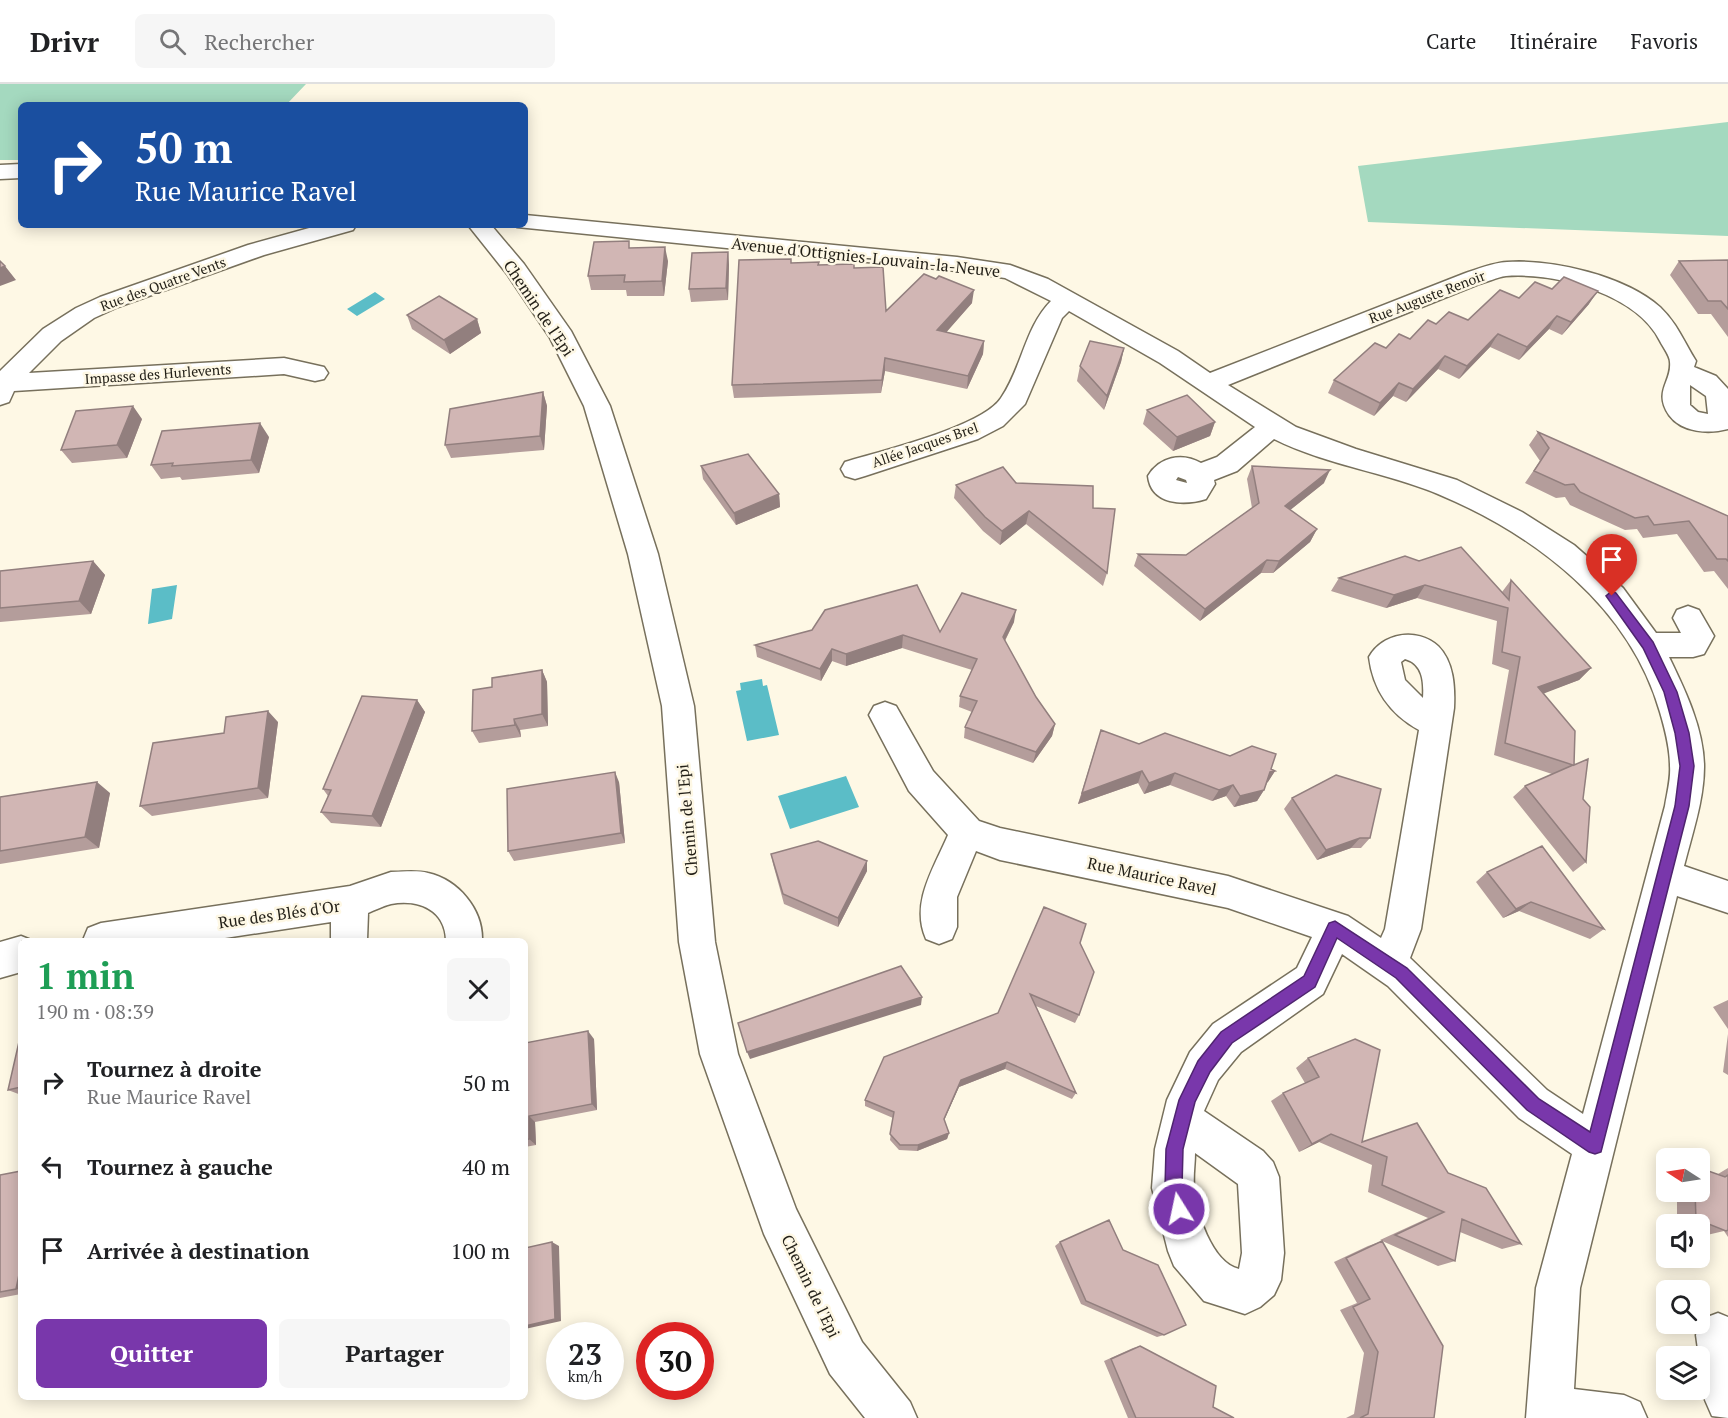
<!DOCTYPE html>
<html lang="fr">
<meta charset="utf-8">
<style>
body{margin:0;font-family:"PT Serif",serif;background:#f6f6f6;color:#202124;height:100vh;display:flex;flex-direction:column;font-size:22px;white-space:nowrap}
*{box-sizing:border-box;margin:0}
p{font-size:20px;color:#757577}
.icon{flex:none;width:33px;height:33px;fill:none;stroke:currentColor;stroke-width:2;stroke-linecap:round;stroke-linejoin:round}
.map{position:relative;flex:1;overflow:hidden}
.side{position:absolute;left:18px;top:854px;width:510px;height:462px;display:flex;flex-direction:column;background:#fff;border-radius:9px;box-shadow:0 3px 15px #0003}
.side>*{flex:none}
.hud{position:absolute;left:18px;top:18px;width:510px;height:126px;border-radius:9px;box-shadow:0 3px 15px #0003;background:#1a4fa0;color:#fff;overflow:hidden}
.needle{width:39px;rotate:282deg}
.fabs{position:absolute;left:1656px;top:1064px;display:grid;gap:12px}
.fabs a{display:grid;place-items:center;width:54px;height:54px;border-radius:9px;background:#fff;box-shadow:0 3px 15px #0003;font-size:30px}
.speed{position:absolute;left:546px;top:1238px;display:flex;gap:12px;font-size:30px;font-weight:700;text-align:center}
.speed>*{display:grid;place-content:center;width:78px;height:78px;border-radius:50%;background:#fff;box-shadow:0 3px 15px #0003;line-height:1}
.speed small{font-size:15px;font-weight:400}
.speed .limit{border:9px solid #d22;background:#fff;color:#111}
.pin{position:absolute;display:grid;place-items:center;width:51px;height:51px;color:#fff;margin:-62px -26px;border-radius:50% 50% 50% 0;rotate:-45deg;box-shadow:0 0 6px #0007}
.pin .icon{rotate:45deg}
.me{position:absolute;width:66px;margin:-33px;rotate:350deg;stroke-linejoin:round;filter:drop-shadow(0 0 4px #0008)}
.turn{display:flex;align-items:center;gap:21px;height:126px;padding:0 18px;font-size:27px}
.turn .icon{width:78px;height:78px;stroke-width:2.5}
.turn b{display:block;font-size:42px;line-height:51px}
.round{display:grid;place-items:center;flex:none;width:63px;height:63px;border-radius:9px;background:#f6f6f6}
.headline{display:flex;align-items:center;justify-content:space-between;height:102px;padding:0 18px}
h1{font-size:36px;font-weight:800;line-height:45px;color:#1e9e55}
.primary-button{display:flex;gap:12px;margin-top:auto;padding:12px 18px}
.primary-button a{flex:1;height:69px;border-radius:9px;background:#7937ab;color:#fff;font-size:24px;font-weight:800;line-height:69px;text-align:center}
.primary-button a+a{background:#f6f6f6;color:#202124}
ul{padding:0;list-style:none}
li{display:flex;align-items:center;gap:18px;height:84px;padding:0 18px}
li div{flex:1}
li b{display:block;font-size:22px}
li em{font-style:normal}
header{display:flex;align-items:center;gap:36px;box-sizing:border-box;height:84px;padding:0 30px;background:#fff;border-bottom:2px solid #e0e0e0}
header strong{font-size:28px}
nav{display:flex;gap:33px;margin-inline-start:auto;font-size:21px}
.search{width:420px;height:54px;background:#f6f6f6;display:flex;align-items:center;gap:15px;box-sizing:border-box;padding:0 21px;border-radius:9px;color:#757577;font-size:22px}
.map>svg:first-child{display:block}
</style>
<header>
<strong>Drivr</strong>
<div class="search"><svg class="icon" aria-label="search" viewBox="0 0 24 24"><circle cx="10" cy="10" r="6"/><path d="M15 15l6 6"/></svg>Rechercher</div>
<nav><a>Carte</a><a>Itinéraire</a><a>Favoris</a></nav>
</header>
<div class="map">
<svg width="1728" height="1334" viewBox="0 0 1728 1334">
<rect width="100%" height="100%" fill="#fef8e5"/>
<path fill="#a4d9bf" d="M0 0H306L286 21H21V76H0Z
M1728 38V152L1368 138 1358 82Z"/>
<path fill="#5bbdc7" d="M375 208 385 215 357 232 347 225Z
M177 501 172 535 148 540 152 505Z
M762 595 763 602 767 601 779 651 747 657 736 607 741 606 740 599Z
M846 692 859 723 790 745 778 712Z"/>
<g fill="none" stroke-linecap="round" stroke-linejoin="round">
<defs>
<path id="minor" d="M21 80V94L0 95V81Z
M525 131 957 173 1010 181 1048 195 1178 267 1210 289 1463 190C1477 185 1492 179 1507 178 1553 175 1625 192 1660 223 1677 239 1684 258 1696 277L1694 283 1716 292 1728 305V345C1709 350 1682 349 1669 331 1653 307 1672 298 1670 278 1670 272 1663 263 1660 257 1637 210 1555 188 1506 192 1497 193 1488 198 1479 200L1228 301 1296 343 1356 365 1457 396 1522 428 1574 461 1623 504 1656 549H1681L1673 534 1677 526 1688 522 1699 526 1714 552 1704 570 1693 573H1669C1685 606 1704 645 1704 683 1704 716 1692 750 1684 782L1728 797V829L1677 812 1580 1204 1574 1305 1624 1311 1640 1318 1647 1334H1526L1536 1204 1572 1070 1519 1034 1388 902 1342 870 1323 910 1241 968 1218 996 1204 1027 1263 1067 1273 1078 1279 1093 1284 1169 1281 1196 1274 1211 1260 1223 1245 1230 1204 1217 1174 1182 1168 1167 1152 1104 1155 1065 1167 1016 1190 968 1213 940 1297 884 1312 853 1228 824 1000 776 976 767 957 813V843L952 855 939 860 926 855C910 819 934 784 948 751L909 707 869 631 874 622 885 618 896 622 933 687 979 737 1000 744 1228 792 1348 832 1381 854 1385 845 1419 646C1390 630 1373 606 1369 573 1382 549 1417 543 1438 562 1454 578 1455 603 1454 624L1421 845 1410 874 1547 1006 1583 1030 1665 722C1667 709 1671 695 1670 682 1670 664 1665 645 1660 628 1630 523 1536 451 1438 410 1385 388 1326 381 1274 355L1237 387 1214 396 1215 400 1206 415C1184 422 1151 421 1148 392 1159 373 1182 368 1201 379L1217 373 1255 343 1160 279 1069 227 1062 234 1025 320 1003 342 978 355 865 392 855 395 845 392 841 385 845 378C881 367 982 343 1001 314 1022 284 1025 243 1051 217L1005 194 957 187 517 143 516 141H525ZM1690 301 1706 312 1708 330 1698 328 1690 321ZM1178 393 1186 396 1187 399 1176 396ZM1405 575C1423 580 1424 598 1423 614L1405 596 1401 578ZM1195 1069 1238 1100 1242 1169 1239 1185C1212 1179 1195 1127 1194 1102 1193 1091 1195 1080 1195 1069Z
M320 141H356L353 146 264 171 118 223 94 234 61 257 29 289 284 274 324 283 328 289 324 295 315 297 284 290 14 307 9 318 0 321V287L43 245 76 224 100 213 248 161Z
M468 141H491L524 180 571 247 610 322 658 470 694 622 715 858 738 970 796 1125 862 1258 910 1318 917 1334H865L830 1290 764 1150 700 970 679 858 662 622 628 470 584 322 550 254 507 190Z
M391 788C403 788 417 786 428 789 459 796 483 826 482 856H446C445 826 419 815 391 820 383 822 375 826 368 829L367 856H331V838L212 856H83L88 844 101 839 350 802Z
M21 852 31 856H21V888L0 894V858Z
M1718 1229 1728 1233V1334L1712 1332 1705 1316 1696 1251 1702 1235Z"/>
</defs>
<use href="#minor" stroke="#77705c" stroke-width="3"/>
<use href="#minor" fill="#fff" fill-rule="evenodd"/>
</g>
<path fill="#b49d9b" d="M630 164 668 177 664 212H627L626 206H591L588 192Z
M728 168 729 181 728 216 691 218 689 205Z
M1728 176V253L1711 230H1698L1670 191 1679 177Z
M791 179 854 184 886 227 972 219 946 248 984 257 983 270 967 305 885 287 881 309 734 314 732 301Z
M1552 205 1589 220 1562 251 1549 245 1519 276 1490 263 1459 295 1438 285 1406 318 1393 312 1374 332 1328 309 1334 296 1386 264 1410 255 1436 240 1468 236 1519 214Z
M407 231 477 235 481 249 450 270 412 245Z
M1124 264 1121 278 1104 326 1077 297 1080 282Z
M543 308 547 322 544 366 451 374 445 361Z
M1147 326 1215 338 1210 352 1173 367 1143 340Z
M142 335 127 374 72 379 61 366Z
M1538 348 1728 432V505L1714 487 1704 488 1677 450 1643 454 1637 445 1625 446 1570 421 1565 413 1556 414 1525 399 1540 377 1529 361Z
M269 353 259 389 182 396 180 393 161 395 151 381Z
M701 382 779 410 780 423 736 441 703 395Z
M1252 382 1324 399 1290 426 1317 445 1310 458 1273 489H1261L1200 537 1134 482 1138 470 1186 471 1252 424 1247 395Z
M1016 399 1093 424 1107 489 1103 502 1026 440 1000 461 983 447 954 414 956 401Z
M93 477 105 491 91 530 0 538V487Z
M1339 494 1502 508 1511 496 1591 584 1579 596 1543 609 1574 681 1583 715 1586 778 1573 788 1513 713 1525 702 1552 690 1494 671 1509 586 1492 580 1497 537 1417 514 1386 524 1331 507Z
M1014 538 1005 557 1036 613 1055 640 1052 652 1033 679 964 654 965 643 972 628 959 623 960 612 972 586 902 564 846 582 832 577 821 597 757 573 755 561 812 546 940 548Z
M542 586 547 598 548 642 520 646 521 653 479 659 472 647 492 603Z
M417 616 425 628 381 743 331 739 321 728 328 712 323 705Z
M278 638 268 714 152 732 140 722 224 649Z
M1097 658 1139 660 1230 672 1275 687 1267 699 1264 706 1257 717 1234 723 1226 712 1212 717 1170 701 1144 710 1138 699 1078 720Z
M619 698 625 759 514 777 508 767Z
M110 709 99 764 0 780V713Z
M1292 714 1370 754 1361 764H1351L1317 776 1284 725Z
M771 770 867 787 838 843 784 820 773 780Z
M1487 788 1604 845 1590 855 1519 827 1503 834 1476 798Z
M1080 859 1079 931 1075 939 1036 922 1076 1009 1072 1015 1005 985 959 1003 944 1036 949 1049 947 1055 917 1067 899 1066 890 1056 893 1034 865 1022V1016L998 929Z
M1728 916V945L1713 923Z
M21 949V1011L8 1006Z
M1728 950V991L1723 988Z
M594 955 597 1026 535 1038 536 1061 525 1063V959Z
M1308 974 1362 1058 1448 1089 1521 1160 1502 1165 1460 1148 1455 1177 1438 1182 1380 1156 1428 1134 1368 1108 1372 1081 1319 1058 1299 1068 1271 1017 1283 1009 1305 999 1296 984Z
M1728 1084V1153L1724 1147 1707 1151 1700 1148V1140H1677V1107H1700L1718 1090Z
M21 1087V1210L0 1214V1091Z
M1382 1157 1434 1334H1346L1354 1330 1364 1269 1340 1226 1357 1219 1334 1178 1368 1162Z
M1060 1158 1164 1251 1157 1253 1081 1220 1055 1162Z
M1140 1262 1213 1323 1234 1334H1128L1104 1277 1133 1264Z"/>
<path fill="#927f7e" d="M665 163 668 177 664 212 662 197Z
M728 168 729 181 728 216 726 204Z
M5 182 16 196 0 202V184Z
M974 206 972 219 937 259V246Z
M1598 207 1589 220 1562 251 1571 238Z
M1557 232 1549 245 1519 276 1527 263Z
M477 235 481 249 450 270 444 256Z
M1498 250 1490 263 1459 295 1467 282Z
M984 257 983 270 967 305 968 292Z
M1124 264 1121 278 1104 326 1107 312Z
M1445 272 1438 285 1406 318 1413 305Z
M885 274V287L881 309 882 296Z
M1399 299 1393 312 1374 332 1380 319Z
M543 308 547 322 544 366 540 352Z
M133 322 142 335 127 374 117 361Z
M1215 338 1210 352 1173 367 1177 353Z
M260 339 269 353 259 389 251 376Z
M1330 386 1324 399 1279 435 1285 422Z
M779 410 780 423 736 441 734 429Z
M1029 427 1026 440 1000 461 1002 447Z
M1317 445 1310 458 1273 489 1279 477Z
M1267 476 1261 489 1200 537 1205 525Z
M93 477 105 491 91 530 79 517Z
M1425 501 1417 514 1386 524 1394 511Z
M1016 526 1014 538 1000 566 1003 553Z
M903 551 902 564 846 582V570Z
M832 565V577L821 597 820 585Z
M1591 584 1579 596 1527 616 1538 603Z
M542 586 547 598 548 642 542 630Z
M417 616 425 628 381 743 372 732Z
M268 627 278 638 268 714 258 704Z
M514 635 520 646 521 653 515 641Z
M1055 640 1052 652 1033 679 1036 668Z
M1142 687 1138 699 1078 720 1082 709Z
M1275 687 1268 698 1263 700 1270 688Z
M615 688 619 698 625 759 621 749Z
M1175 689 1170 701 1144 710 1149 699Z
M97 698 110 709 99 764 85 753Z
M1233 701 1226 712 1212 717 1219 706Z
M1264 706 1257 717 1234 723 1240 712Z
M1360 754 1351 764 1317 776 1326 766Z
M867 777V787L838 843V834Z
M1531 818 1519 827 1503 834 1516 825Z
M922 913 921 921 750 975 747 968Z
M588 947 594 955 597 1026 592 1020Z
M1007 978 1005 985 959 1003 942 1041 944 1035 961 996Z
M529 1032 535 1038 536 1061 529 1055Z
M949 1049 947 1055 917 1067 918 1061Z
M1331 1050 1319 1058 1299 1068 1312 1060Z
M552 1158 559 1162 561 1237 525 1245V1242Z
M21 1181V1206L16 1205Z"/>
<path fill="#d1b6b4" stroke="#927f7e" stroke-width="1.5" d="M629 157V164L665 163 662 197 624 198 625 191 588 192 594 158Z
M728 168 726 204 689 205 692 169Z
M791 175V179L819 178 818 181 854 180V184L883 183 886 227 924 190 936 195 939 192 974 206 937 246 984 257 968 292 885 274 882 296 732 301 739 176Z
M1728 176V225L1721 217H1708L1679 177Z
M0 177 5 182 0 184Z
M1564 193 1598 207 1571 238 1557 232 1527 263 1498 250 1467 282 1445 272 1413 305 1399 299 1380 319 1334 296 1375 259 1386 264 1399 250 1410 255 1428 236 1436 240 1449 228 1468 236 1500 206 1519 214 1535 198 1552 205Z
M439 212 477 235 444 256 407 231Z
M1090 257 1124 264 1107 312 1080 282Z
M543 308 540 352 445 361 450 325Z
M1187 311 1215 338 1177 353 1147 326Z
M133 322 117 361 61 366 76 327Z
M260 339 251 376 172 382 173 379 151 381 162 347Z
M1538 348 1728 432V477L1726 475H1717L1689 437 1654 441 1648 432 1635 434 1580 408 1574 400 1565 401 1534 387 1549 364Z
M748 370 779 410 734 429 701 382Z
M1252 382 1330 386 1285 422 1317 445 1279 477 1267 476 1205 525 1138 470 1186 471 1259 419Z
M1003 383 1016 399 1093 402V424L1115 425 1107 489 1029 427 1002 447 985 433 956 401Z
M1461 463 1509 516 1511 496 1591 584 1538 603 1575 647 1574 681 1588 675 1583 715 1590 723 1586 778 1525 702 1573 681 1505 659 1520 573 1502 568 1508 524 1425 501 1394 511 1339 494 1405 472 1419 477Z
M93 477 79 517 0 524V487Z
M917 501 940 548 962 509 1016 526 1003 553 1036 613 1055 640 1036 668 965 643 977 617 960 612 977 575 903 551 846 570 832 565 820 585 755 561 812 546 825 526Z
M542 586V630L514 635 515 641 472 647 473 606 492 603V594Z
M362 612 417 616 372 732 321 728 331 706 323 705Z
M268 627 258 704 140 722 153 659 224 649 226 633Z
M1101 646 1139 660 1165 649 1230 672 1252 662 1276 670 1271 685 1275 687 1270 688 1264 706 1240 712 1233 701 1219 706 1175 689 1149 699 1142 687 1082 709Z
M615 688 621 749 508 767 507 705Z
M1336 691 1381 705 1370 754H1360L1326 766 1292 714Z
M97 698 85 753 0 767V713Z
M818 757 867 777 838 834 783 810 771 770Z
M1542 762 1604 845 1531 818 1516 825 1487 788Z
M1044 823 1086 840 1080 859 1094 888 1079 931 1030 910 1076 1009 1007 978 961 996 944 1035 949 1049 918 1061H900L890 1050 894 1028 865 1016 884 973 998 929Z
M901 882 922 913 747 968 738 939Z
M588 947 592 1020 529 1032V1055L525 1056V959Z
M21 949V1003L8 1006Z
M1355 955 1380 966 1362 1058 1417 1039 1448 1089 1486 1104 1521 1160 1462 1135 1455 1177 1395 1151 1444 1128 1382 1101 1387 1073 1331 1050 1312 1060 1283 1009 1319 993 1308 974Z
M1700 1084 1725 1093 1728 1091V1146L1726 1147 1696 1135 1695 1107H1700Z
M21 1087V1181L16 1205 0 1208V1091Z
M1109 1136 1123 1166 1158 1181 1186 1241 1164 1251 1086 1217 1060 1158Z
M1382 1157 1443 1262 1434 1334H1360L1368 1330 1378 1268 1353 1223 1370 1215 1346 1174Z
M552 1158 555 1235 525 1242V1164Z
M1140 1262 1216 1302 1213 1323 1234 1334H1136L1111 1275Z"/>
<path fill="#7937ab" stroke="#4f246f" stroke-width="1.5" d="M1612 507 1616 509 1653 558 1677 608 1689 649 1694 682 1689 722 1601 1068 1595 1070 1589 1068 1527 1026 1396 894 1337 854 1315 903 1232 959 1210 988 1195 1018 1183 1065 1182 1104 1187 1125 1185 1131 1179 1134 1173 1131 1165 1104 1166 1065 1179 1016 1198 977 1221 948 1304 892 1329 839 1335 837 1407 884 1539 1015 1590 1048 1675 722 1680 682 1675 649 1664 608 1643 564 1606 512Z"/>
<g text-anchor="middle" stroke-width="5" stroke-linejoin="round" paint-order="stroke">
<g font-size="14" fill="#221f17" stroke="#fef8e5">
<text transform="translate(163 200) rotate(-20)" y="5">Rue des Quatre Vents</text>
<text transform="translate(1427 213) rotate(-21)" y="5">Rue Auguste Renoir</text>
<text transform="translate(158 290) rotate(-4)" y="5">Impasse des Hurlevents</text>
<text transform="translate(925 361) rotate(-19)" y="5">Allée Jacques Brel</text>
</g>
<g font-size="16" fill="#221f17" stroke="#fef8e5">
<text transform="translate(866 173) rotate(6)" y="6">Avenue d'Ottignies-Louvain-la-Neuve</text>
<text transform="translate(539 224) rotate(56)" y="6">Chemin de l'Epi</text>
<text transform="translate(687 736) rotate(-95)" y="6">Chemin de l'Epi</text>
<text transform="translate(1152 792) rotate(12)" y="6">Rue Maurice Ravel</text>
<text transform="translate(279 830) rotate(-8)" y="6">Rue des Blés d'Or</text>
<text transform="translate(811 1202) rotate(64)" y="6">Chemin de l'Epi</text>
</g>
</g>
</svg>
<div class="fabs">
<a><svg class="needle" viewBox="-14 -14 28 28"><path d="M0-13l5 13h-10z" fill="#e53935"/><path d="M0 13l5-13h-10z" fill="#757577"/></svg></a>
<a><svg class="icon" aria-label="sound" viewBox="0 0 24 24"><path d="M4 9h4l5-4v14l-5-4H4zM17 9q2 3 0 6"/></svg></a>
<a><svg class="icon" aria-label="search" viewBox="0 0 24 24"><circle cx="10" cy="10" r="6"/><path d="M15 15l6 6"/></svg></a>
<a><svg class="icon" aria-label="layers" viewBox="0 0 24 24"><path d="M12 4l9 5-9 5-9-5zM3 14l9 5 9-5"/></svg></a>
</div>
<div class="speed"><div>23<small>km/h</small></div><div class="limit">30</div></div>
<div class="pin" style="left:1612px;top:512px;background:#d93025"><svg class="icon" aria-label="arrive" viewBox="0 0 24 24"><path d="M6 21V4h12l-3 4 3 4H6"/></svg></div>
<svg class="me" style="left:1179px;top:1125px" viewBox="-20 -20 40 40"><circle r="17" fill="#7937ab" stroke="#fff" stroke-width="3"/><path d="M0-11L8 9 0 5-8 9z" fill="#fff"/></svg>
<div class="hud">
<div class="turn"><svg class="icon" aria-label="right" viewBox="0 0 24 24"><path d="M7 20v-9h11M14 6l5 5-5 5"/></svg><div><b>50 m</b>Rue Maurice Ravel</div></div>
</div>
<section class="side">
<div class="headline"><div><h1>1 min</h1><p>190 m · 08:39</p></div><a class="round"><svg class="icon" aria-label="close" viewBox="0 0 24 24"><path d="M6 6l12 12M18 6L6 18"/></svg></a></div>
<ul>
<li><svg class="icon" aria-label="right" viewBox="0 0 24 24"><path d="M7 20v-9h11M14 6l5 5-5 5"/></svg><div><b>Tournez à droite</b><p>Rue Maurice Ravel</p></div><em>50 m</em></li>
<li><svg class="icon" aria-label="left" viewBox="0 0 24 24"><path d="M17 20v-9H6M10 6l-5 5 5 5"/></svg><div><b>Tournez à gauche</b></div><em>40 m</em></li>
<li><svg class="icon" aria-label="arrive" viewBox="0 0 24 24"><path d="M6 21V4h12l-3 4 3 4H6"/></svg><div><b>Arrivée à destination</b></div><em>100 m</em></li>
</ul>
<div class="primary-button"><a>Quitter</a><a>Partager</a></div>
</section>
</div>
